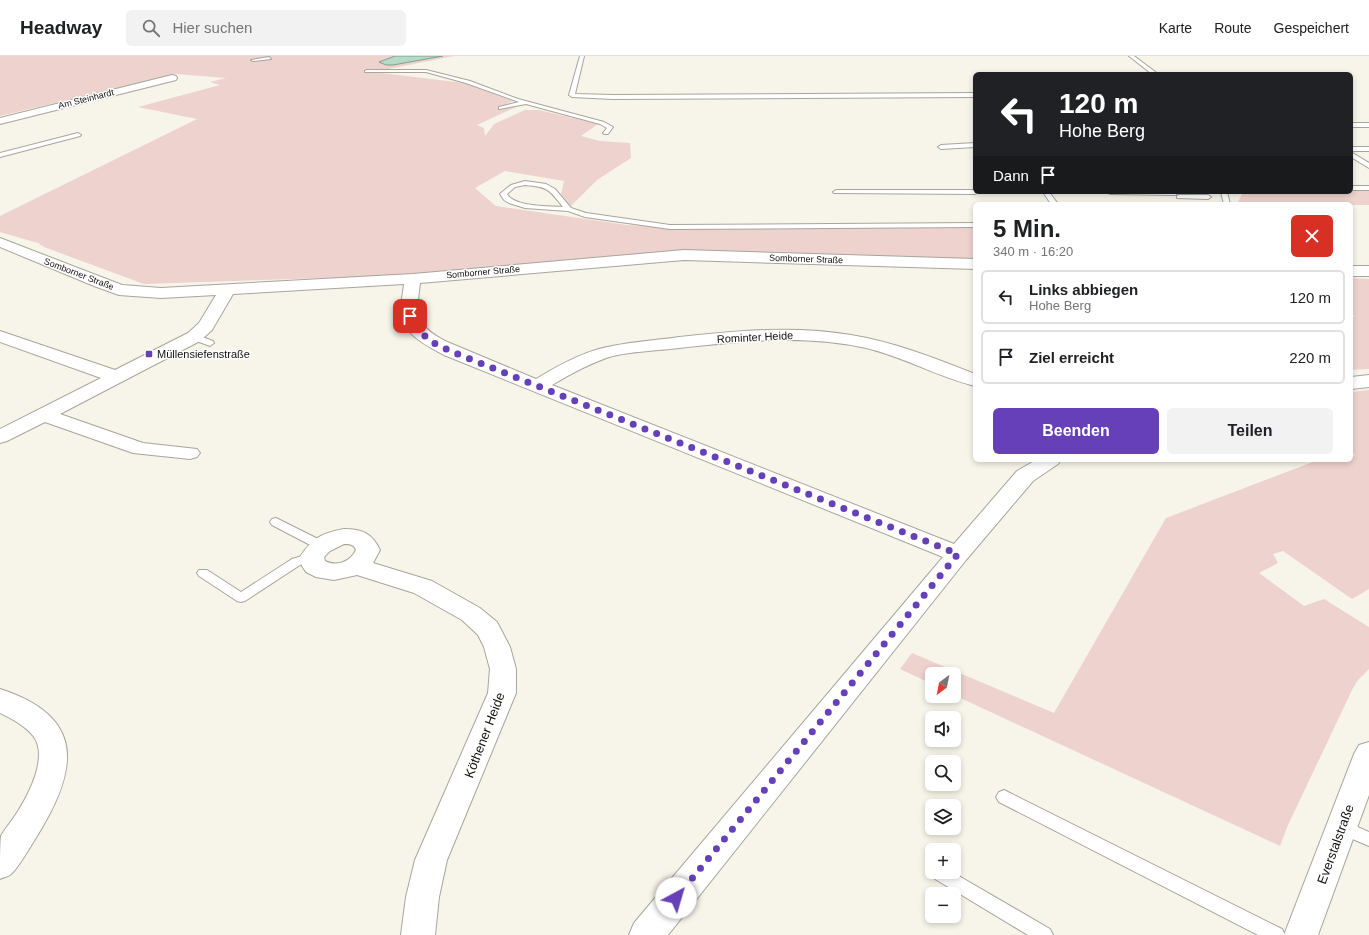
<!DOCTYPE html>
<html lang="de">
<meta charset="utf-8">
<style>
body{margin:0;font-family:Arial,sans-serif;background:#f2f2f2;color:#202124;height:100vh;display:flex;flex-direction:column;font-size:15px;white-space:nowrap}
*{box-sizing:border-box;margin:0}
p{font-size:13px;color:#757577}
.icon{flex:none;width:22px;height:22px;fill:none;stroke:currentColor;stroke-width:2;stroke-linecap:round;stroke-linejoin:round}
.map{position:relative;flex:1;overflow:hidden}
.details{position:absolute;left:973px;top:146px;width:380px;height:260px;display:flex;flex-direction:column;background:#fff;border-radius:6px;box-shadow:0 2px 6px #0003}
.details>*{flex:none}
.banner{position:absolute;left:973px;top:16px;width:380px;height:122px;border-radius:6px;box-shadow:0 2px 6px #0003;background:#202124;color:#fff;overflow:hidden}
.needle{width:26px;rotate:212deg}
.buttons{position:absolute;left:925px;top:611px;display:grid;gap:8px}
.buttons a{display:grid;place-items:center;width:36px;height:36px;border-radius:6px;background:#fff;box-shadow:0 2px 6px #0003;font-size:20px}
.pin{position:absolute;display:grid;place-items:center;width:34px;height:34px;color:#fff;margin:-17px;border-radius:8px;box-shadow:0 2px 6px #0006}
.me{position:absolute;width:44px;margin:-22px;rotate:39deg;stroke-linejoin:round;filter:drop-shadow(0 0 3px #0008)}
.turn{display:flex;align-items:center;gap:14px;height:84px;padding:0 20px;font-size:18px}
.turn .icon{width:52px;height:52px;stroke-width:2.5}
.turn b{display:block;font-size:28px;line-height:34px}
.then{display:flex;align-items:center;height:38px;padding:0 20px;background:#0003;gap:8px;font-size:15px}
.round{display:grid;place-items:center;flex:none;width:42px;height:42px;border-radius:6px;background:#f2f2f2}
.summary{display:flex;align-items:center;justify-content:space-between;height:68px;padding:0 20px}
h1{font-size:24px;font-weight:700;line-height:30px}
.primary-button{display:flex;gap:8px;margin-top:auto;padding:8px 20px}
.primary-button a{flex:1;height:46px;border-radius:6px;background:#6640b8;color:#fff;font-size:16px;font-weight:700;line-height:46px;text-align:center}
.primary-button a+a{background:#f2f2f2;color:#202124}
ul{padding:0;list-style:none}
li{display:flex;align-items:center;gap:12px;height:54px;margin:0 8px 6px;padding:0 12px;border:2px solid #e0e0e0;border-radius:6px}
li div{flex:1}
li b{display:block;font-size:15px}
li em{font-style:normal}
header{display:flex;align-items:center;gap:24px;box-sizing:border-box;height:56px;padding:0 20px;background:#fff;border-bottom:1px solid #e0e0e0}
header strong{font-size:19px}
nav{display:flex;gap:22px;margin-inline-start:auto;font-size:14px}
.search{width:280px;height:36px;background:#f2f2f2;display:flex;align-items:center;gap:10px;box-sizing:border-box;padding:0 14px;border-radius:6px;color:#757577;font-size:15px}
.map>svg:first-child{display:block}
</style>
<header>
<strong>Headway</strong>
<div class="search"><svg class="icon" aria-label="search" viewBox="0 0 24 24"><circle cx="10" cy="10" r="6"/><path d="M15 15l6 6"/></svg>Hier suchen</div>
<nav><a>Karte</a><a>Route</a><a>Gespeichert</a></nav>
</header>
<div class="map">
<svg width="1369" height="879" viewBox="0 0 1369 879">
<rect width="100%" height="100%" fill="#f7f4e9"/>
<path fill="#eed2cd" d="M0 0H454L373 16 464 27 513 45 500 51H516L477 69 484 72 485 80 494 68 525 54H539L598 68 581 80 600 85 630 87 631 102 597 124 571 150 561 138 564 125 505 115 475 132 496 150 627 169 690 173 975 171V204L684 194 416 219 144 228 44 191 38 187 0 176V160L197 63 138 51 220 29 210 26 226 22 176 18 0 60Z
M1351 135H1369V149L1237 148 1243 136Z
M1351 222 1369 223V313L1351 314V261H1355L1351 257Z
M1369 334V533L1352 543 1283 495 1273 498 1278 507 1259 517 1304 550 1324 543 1369 571V613L1358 624 1353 632 1288 769 1280 790 954 639V618H932V628L900 613 912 597 1054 657 1166 462 1318 404H1351V400L1356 399 1351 397V336Z"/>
<path fill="#b5dbc6" stroke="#849e8e" d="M395 0H443L393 9H386L379 6Z"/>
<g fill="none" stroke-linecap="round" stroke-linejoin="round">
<defs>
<path id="service" d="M580 0H584L575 38 613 39 975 37V41L613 43 572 41 569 39Z
M1129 0H1134L1158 18H1152Z
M269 1 271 3 253 5 251 4Z
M367 14H426L470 25 518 43 604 66 613 71 608 78H604L603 77 607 72 600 68 526 48 499 53V51L519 46 466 27 426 16H365V15Z
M1351 67H1369V71H1351Z
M78 77 81 79 80 80 0 101V97Z
M975 87V91L941 93 938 91 941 89Z
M1351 91H1369V95H1351Z
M1351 96 1369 107V112L1351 101Z
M525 125 546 128 555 133 571 152 586 157 670 169 975 167V171L670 173 585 161 568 155 525 152 509 147 504 144 500 138 501 137 511 129ZM525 129C548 131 549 133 563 151 549 150 514 151 507 138L515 131Z
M1351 130H1369V134H1351Z
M836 134H975V136H978L975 138 834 137 833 136Z
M1043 136H1049L1058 148H1051Z
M1107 136H1178V137L1175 139 1110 138Z
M1221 136H1227L1230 148H1224Z
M1179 139H1208L1211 141 1208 143 1177 142V140Z
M194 278 213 285 214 287 210 290 191 283 190 281 191 279Z
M276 462 324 486 326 489 324 492H316L272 469 270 466 272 463Z
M312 497 316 498 318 501 316 504 300 509 245 545 241 546 237 545 199 520 197 517 199 514H207L241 536 292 503Z
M1004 734 1282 873 1285 879H1258L999 746 996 741 999 736Z
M1342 764 1369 776V790L1336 776 1334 771 1336 766Z
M934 816H952L1050 873 1053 879H1028L935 823 933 818Z"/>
<path id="minor" d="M172 19 176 20 177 22 176 24 0 68V62Z
M0 182 122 229 161 232 413 218 684 194 975 203V213L684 204 420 227C416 259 414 268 445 285L536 323C556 311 577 299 599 293 625 286 652 285 679 281 737 275 794 269 851 279 894 286 935 302 975 318V330C938 321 904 301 866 292 804 278 741 285 679 292 656 295 632 295 609 301 589 308 570 318 552 329L954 488 1017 415 1036 404H1061L1058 408 1033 425 966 504 668 879H629L634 867 943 501 444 299C428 290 405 280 401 259 400 250 403 238 404 228L233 238 212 274 200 285 60 358 143 387 197 393 200 397 197 401 190 403 133 397 45 366 7 385 0 387V373L101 322 0 286V275L115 314 188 277 199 267 216 239 161 242 119 239 94 230 0 191Z
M1351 210H1369V220H1351Z
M1369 319V331L1351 333V321Z
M344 473C362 473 372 477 380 494L373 507 432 525 480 552 497 566 510 591 516 613V637L447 804 439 841 435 879H401L406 841 415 804 488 637 490 613 484 591 478 579 462 564 414 537 357 519 334 524 316 521 306 516 302 510 300 501C312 482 322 477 344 473ZM344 488C349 488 354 488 356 494 350 506 337 511 325 505L324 501 330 495Z
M0 633C87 661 78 714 37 780 32 788 17 814 11 818 9 821 3 821 0 823 0 814 0 786 1 780 5 772 13 764 18 755 29 738 48 701 34 681 26 670 12 663 0 657Z
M1369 686V739L1318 879H1284L1354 698 1359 689Z"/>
</defs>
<use href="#service" stroke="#a8a59b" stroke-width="2"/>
<use href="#minor" stroke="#a8a59b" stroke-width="2"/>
<use href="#service" fill="#fff" fill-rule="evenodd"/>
<use href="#minor" fill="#fff" fill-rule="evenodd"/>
</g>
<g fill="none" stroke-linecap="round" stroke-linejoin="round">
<path stroke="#6640b8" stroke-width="7" stroke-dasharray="0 12.6" d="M410 260 418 274 432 286 450 295 958 498 676 842"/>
</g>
<rect fill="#6640b8" stroke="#fff" stroke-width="1.5" x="145" y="294" width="8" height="8" rx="2"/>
<g text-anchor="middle" stroke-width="3" stroke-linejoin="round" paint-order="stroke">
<g font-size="9" fill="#11100d" stroke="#fff">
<text transform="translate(86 43) rotate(-14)" y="3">Am Steinhardt</text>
<text transform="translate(806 203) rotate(2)" y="3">Somborner Straße</text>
<text transform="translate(483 216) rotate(-5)" y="3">Somborner Straße</text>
<text transform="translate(79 218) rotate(21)" y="3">Somborner Straße</text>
</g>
<g font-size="11" fill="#11100d" stroke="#fff">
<text transform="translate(755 281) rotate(-3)" y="4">Rominter Heide</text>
</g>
<g font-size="11" fill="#11100d" stroke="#fff" text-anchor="start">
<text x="157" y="302">Müllensiefenstraße</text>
</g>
<g font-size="13" fill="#11100d" stroke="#fff">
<text transform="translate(484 679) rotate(-69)" y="5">Köthener Heide</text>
<text transform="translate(1335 788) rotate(-70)" y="5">Everstalstraße</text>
</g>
</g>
</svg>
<div class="buttons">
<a><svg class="needle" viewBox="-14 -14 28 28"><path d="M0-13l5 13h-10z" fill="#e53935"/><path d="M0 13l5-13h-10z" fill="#757577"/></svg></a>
<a><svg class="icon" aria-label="sound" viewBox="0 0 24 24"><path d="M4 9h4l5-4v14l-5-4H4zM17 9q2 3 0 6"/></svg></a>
<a><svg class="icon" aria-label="search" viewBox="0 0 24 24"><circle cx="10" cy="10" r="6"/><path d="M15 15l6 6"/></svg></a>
<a><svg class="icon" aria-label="layers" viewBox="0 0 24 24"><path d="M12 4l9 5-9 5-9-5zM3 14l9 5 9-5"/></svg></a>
<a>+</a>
<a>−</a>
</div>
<div class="pin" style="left:410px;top:260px;background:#d93025"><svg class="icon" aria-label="arrive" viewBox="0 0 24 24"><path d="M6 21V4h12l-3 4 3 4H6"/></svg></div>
<svg class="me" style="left:676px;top:842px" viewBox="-20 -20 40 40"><circle r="19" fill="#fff"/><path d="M0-13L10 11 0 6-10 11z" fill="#6640b8"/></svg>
<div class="banner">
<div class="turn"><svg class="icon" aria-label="left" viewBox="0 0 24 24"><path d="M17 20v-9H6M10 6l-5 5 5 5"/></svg><div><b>120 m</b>Hohe Berg</div></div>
<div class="then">Dann<svg class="icon" aria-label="arrive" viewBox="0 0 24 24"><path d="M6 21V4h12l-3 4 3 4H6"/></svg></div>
</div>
<section class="details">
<div class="summary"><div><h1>5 Min.</h1><p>340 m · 16:20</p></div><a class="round" style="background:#d93025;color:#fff"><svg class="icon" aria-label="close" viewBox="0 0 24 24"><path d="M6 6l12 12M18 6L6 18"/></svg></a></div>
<ul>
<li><svg class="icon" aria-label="left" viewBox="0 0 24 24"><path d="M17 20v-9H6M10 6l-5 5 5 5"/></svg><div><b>Links abbiegen</b><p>Hohe Berg</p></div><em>120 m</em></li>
<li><svg class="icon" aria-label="arrive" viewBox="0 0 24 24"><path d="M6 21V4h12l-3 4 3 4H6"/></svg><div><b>Ziel erreicht</b></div><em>220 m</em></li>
</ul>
<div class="primary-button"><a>Beenden</a><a>Teilen</a></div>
</section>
</div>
